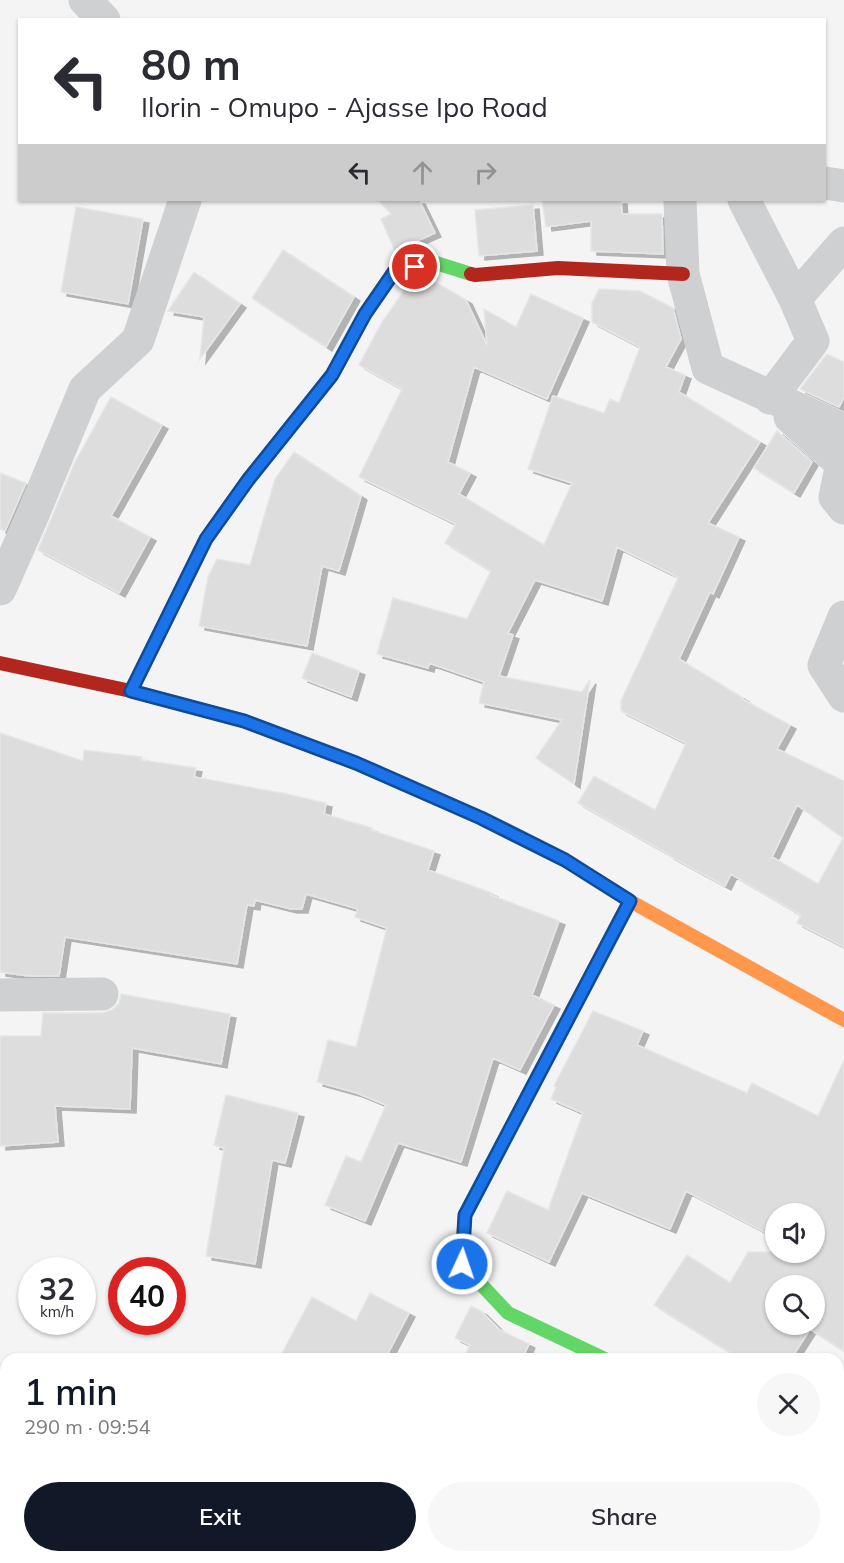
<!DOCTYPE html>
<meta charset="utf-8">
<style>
body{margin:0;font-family:Mulish,sans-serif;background:#f7f7f7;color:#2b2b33;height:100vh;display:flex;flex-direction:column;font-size:22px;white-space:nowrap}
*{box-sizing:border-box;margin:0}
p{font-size:20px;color:#7c7c81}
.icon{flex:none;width:33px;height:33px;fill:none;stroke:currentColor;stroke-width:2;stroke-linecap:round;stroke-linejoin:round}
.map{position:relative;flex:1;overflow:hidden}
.sheet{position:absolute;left:0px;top:1353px;width:844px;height:210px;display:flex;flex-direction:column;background:#fff;border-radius:18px 18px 0 0;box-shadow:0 2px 4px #0004}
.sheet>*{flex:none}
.guide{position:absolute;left:18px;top:18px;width:808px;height:183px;border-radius:0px;box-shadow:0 2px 4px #0004;background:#fff;color:#2b2b33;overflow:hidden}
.tools{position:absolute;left:765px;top:1203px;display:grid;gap:12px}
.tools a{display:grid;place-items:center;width:60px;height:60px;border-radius:50%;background:#fff;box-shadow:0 2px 4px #0004;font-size:30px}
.speed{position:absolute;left:18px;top:1257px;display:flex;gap:12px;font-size:30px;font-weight:700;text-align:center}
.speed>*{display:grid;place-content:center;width:78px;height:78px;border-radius:50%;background:#fff;box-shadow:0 2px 4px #0004;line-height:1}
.speed small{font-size:15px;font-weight:400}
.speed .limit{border:9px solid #d22;background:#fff;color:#111}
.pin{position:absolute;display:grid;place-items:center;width:51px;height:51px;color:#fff;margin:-26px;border:3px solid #fff;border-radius:50%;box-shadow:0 2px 6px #0007}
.me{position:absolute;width:66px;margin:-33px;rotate:3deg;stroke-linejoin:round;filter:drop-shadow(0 0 4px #0008)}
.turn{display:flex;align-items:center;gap:21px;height:126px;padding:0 24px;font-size:27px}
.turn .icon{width:78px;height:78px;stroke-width:2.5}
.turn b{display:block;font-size:42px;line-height:51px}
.lanes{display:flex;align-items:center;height:57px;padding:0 24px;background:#0003;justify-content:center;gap:30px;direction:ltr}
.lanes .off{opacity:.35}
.round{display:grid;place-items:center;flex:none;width:63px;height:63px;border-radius:32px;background:#f7f7f7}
.summary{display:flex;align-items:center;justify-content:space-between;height:102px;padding:0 24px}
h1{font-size:36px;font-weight:600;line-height:45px;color:#111827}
.cta{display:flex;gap:12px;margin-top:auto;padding:12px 24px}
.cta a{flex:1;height:69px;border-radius:36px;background:#111827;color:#fff;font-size:24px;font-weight:600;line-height:69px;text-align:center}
.cta a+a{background:#f7f7f7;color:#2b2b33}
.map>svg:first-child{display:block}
</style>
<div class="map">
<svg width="844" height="1563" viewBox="0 0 844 1563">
<defs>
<filter id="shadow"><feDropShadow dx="6" dy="4" stdDeviation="0" flood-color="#0004"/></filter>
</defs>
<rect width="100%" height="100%" fill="#f4f4f4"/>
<path fill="#ddddde" stroke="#e5e6e7" stroke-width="1.5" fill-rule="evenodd" filter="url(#shadow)" d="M378 200H419L435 233 395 251 381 219 391 214Z
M542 200H621L622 214H662L663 254 591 251V221L546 227Z
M533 205 537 251 479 256 475 210Z
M76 207 143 219 128 304 61 292Z
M283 250 354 297 326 347 252 298Z
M194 272 240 304 200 359 204 317 168 311Z
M435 282 466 300 487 345 484 309 516 327 531 294 583 318 547 399 474 367 448 462 470 473 459 494 544 545 572 483 528 469 553 396 604 413 610 399 619 403 640 347 592 322V303L599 289 640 291 673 308 681 339 666 367 685 375 679 392 760 442 708 523 739 537 713 594 710 592 679 659 743 698 742 699 790 725 777 749 844 781V947L797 923 801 915 731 874 725 886 668 855V854L578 803 594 776 655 810 686 743 621 711V701L678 578 672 574 617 547 602 601 535 580 508 633 513 635 499 676 582 692 590 680 574 784 536 758 562 720 479 703 484 682 429 663 428 668 377 654 393 598 467 619 491 571 445 543 456 524 359 477 402 389 359 365 381 324 405 289ZM797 805 843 838 818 884 772 857Z
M827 354 844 362V397L839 407 800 389Z
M111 397 162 425 111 516 150 537 119 593 38 550 75 462Z
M777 431 812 462 794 493 754 468Z
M294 452 361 496 339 571 322 566 307 646 199 626 208 577 217 559 250 565 275 479Z
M0 473 26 483 5 531 0 529Z
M312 653 359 671 351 697 302 678Z
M0 733 83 761 84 750 142 757 141 760 196 768 194 777 287 794 326 803 324 814 372 828 371 830 434 851 428 870 492 893 491 895 559 921 532 995 554 1005 520 1070 493 1058 461 1162 398 1143 365 1221 325 1205 346 1156 361 1162 386 1105 357 1093 317 1082 328 1040 356 1047 387 928 355 917 358 909 306 894 302 909H291L255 900 254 906 247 905 237 964 65 937 59 976H29L0 972Z
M121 994 230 1014 221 1064 132 1048 130 1109 55 1106 58 1142 0 1146V1036H41L43 1013H103L112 1010 119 1003Z
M593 1011 643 1031 637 1045 747 1093 752 1083 818 1116 844 1060V1351L810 1329 791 1359H740L654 1305 687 1255 730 1283 748 1252H814V1214H776V1238L686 1191 670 1229 582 1193 549 1262 487 1233 507 1191 548 1210 583 1113 551 1099 556 1087 554 1086ZM776 1286H814V1324H776Z
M226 1095 298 1113 285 1163 272 1160 255 1264 206 1256 224 1148 214 1145Z
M370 1293 409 1313 385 1359H279L312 1297 356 1321Z
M471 1306 481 1311 500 1330 529 1344 522 1359H463L470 1345 455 1338Z"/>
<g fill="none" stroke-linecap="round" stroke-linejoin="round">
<path stroke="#ced0d2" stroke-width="33" d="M85 0 104 20
M825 183 844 186
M680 200 683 274 708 368 844 430
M744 200 795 299
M770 398 813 341 795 299 844 243
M790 417 842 464 835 497 844 508
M0 589 31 519 85 389 138 340 185 200
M844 617 824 665 844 696
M0 995 102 994
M838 1465 844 1470
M424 1563 428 1557"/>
<path stroke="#63d668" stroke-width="14" d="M247 481 332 375 365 314 394 272 436 263 471 274
M350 761 481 818 570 863
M520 1110 465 1215 462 1264 508 1313 605 1359"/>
<path stroke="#ff974d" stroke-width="14" d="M570 863 630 901 844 1020
M520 1110 630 901"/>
<path stroke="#b3261e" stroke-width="14" d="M471 274 475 275 558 268 683 274
M0 663 131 691 244 721 350 761
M131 691 206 539 247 481"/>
</g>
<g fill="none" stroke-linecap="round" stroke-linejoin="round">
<defs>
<path id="route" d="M415 267 394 272 365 314 332 375 248 480 206 539 131 691 244 721 356 763 481 818 565 860 630 901 465 1215 462 1264"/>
</defs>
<use href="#route" stroke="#114b97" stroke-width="15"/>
<use href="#route" stroke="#1a73e8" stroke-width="10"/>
</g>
</svg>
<div class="tools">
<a><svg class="icon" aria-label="sound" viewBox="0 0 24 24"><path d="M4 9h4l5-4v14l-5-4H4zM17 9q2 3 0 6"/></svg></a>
<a><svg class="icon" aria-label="search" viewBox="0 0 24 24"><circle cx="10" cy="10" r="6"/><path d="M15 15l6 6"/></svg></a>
</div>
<div class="speed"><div>32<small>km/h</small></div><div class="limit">40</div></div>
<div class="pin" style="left:415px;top:267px;background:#d93025"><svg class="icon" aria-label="arrive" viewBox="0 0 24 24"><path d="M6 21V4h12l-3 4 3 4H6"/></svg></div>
<svg class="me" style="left:462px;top:1264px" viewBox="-20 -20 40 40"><circle r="17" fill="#1a73e8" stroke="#fff" stroke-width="3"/><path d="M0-11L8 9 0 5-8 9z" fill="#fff"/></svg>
<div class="guide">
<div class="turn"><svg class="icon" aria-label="left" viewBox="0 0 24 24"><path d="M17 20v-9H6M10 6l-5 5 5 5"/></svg><div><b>80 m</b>Ilorin - Omupo - Ajasse Ipo Road</div></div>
<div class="lanes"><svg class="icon" aria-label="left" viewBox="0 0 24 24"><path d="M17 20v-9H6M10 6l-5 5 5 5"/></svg><svg class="icon off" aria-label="ahead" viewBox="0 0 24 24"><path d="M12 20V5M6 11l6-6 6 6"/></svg><svg class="icon off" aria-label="right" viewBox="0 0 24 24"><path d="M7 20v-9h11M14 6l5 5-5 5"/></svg></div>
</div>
<section class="sheet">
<div class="summary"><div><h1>1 min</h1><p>290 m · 09:54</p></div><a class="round"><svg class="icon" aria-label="close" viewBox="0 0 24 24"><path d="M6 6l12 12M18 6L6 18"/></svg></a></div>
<div class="cta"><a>Exit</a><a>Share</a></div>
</section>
</div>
